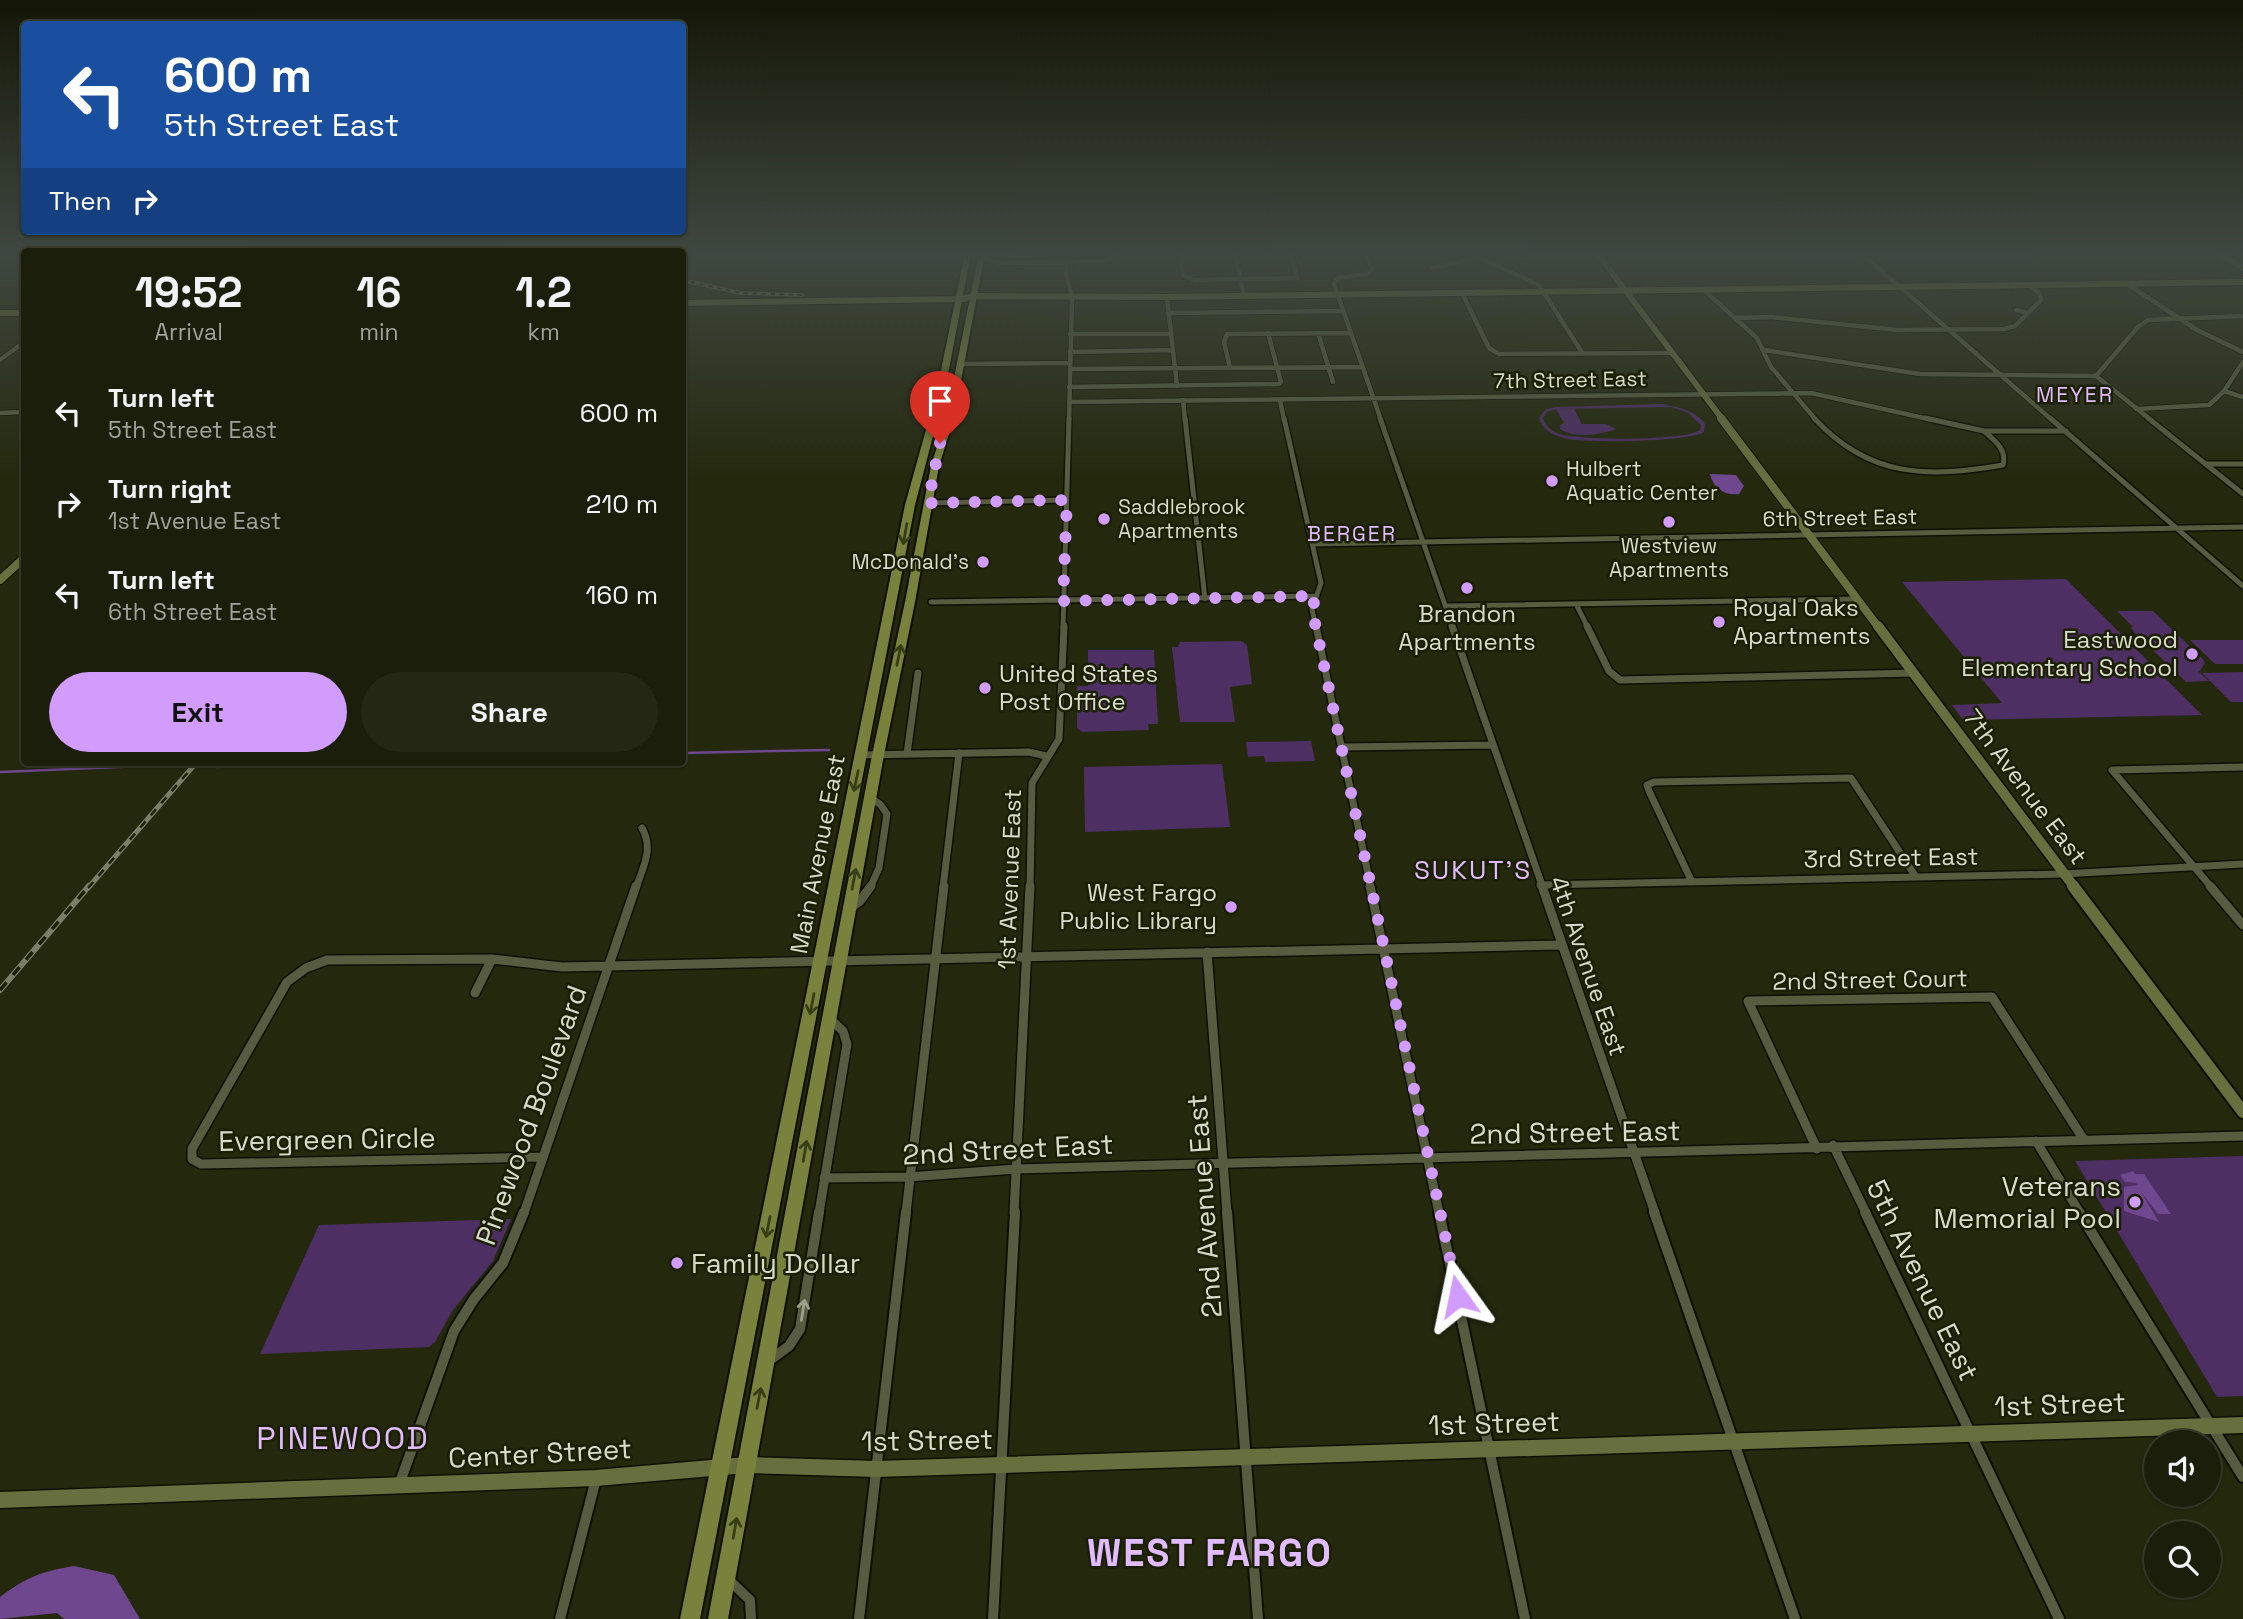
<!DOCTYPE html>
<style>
body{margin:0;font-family:"Space Grotesk",sans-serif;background:#242713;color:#f1f3f6;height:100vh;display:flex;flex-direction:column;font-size:26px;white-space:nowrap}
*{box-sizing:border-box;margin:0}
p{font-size:23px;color:#a0a29c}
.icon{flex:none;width:38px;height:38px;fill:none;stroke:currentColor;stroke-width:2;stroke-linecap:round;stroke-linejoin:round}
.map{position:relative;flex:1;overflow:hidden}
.side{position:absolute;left:21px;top:248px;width:665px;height:518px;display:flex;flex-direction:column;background:#1b1e0a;border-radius:7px;box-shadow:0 2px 5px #0004,0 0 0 2px #393c2b}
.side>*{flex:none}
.guide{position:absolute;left:21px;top:21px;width:665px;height:214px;border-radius:7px;box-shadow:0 2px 5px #0004,0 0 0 2px #393c2b;background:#1a4fa0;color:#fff;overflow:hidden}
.fabs{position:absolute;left:2144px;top:1430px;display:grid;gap:14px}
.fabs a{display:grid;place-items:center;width:77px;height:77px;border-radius:50%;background:#1b1e0a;box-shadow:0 2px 5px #0004,0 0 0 2px #393c2b;font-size:35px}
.pin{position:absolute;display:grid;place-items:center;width:60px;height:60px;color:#fff;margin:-72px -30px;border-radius:50% 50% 50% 0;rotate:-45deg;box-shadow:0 0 7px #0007}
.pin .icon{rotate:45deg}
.me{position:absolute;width:77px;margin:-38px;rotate:348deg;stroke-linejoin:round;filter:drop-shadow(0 0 5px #0008)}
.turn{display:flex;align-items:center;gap:24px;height:147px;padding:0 28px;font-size:32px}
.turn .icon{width:91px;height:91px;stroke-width:2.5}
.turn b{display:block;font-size:49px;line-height:60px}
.then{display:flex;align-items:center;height:66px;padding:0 28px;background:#0003;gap:14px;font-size:26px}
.eta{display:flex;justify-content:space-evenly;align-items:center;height:119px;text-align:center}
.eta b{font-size:42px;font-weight:700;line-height:49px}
.primary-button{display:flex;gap:14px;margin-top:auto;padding:14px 28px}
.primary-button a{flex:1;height:80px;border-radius:42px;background:#d29cfd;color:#111;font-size:28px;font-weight:700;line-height:80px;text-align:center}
.primary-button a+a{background:#242713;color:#f1f3f6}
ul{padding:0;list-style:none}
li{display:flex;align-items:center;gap:21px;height:91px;padding:0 28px}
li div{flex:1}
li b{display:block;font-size:26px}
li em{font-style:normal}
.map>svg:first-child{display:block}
</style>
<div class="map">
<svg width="2243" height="1619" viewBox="0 0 2243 1619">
<rect width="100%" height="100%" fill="#24280d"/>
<path fill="#4d2f64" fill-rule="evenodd" d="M1662 404C1678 407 1695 410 1705 424L1704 432C1690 442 1588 443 1568 439 1556 436 1542 431 1539 418L1546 409 1556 407ZM1671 407 1688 413 1701 425 1700 430C1686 441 1576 441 1557 433 1550 430 1545 426 1543 418L1547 412 1556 409 1564 423 1560 425V429C1574 439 1601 435 1616 429L1606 424H1582L1574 409H1558Z
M2066 579 2202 715 1963 720 1952 705 2002 703 1902 582Z
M2117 611H2153L2203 659 2205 663 2199 672 2209 681 2186 682 2134 632 2131 628 2133 627Z
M2190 640H2243V664H2215Z
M1241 641 1247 645 1252 684 1230 687 1235 722H1180L1172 647H1178L1180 642Z
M1088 650H1154L1158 724H1148L1149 730 1082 732 1077 728V686H1088Z
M2243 672V702H2231L2202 673Z
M1311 741 1315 761 1265 762 1264 756 1248 757 1246 742Z
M1222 764 1230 827 1085 832 1084 767Z
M2243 1156V1396L2217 1397 2075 1161Z
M511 1219 493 1261 453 1310 435 1342 429 1347 260 1354 319 1225Z"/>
<path fill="#6f478e" d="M1710 474 1736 475 1744 486 1739 494C1725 496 1713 488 1710 474Z
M2133 1171 2135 1174H2144L2171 1214H2158L2141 1192 2159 1222 2124 1211V1187L2138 1185 2136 1183 2125 1182 2120 1175Z
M74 1566 114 1575 140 1619H64L57 1613 0 1619V1597C26 1577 43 1571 74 1566Z"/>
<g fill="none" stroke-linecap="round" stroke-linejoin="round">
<path stroke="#6f478e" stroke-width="2.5" d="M682 753 829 750
M217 767 274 763
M0 772 167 765"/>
<defs>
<path id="street-far4" d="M1180 253 1183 275 1194 280 1297 278 1291 253
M1235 253 1244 296
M1366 253 1372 270 1366 274 1338 278 1334 284 1381 420
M1469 253 1539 285 1583 354
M1861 253 2052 420
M981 258 999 263 1102 261 1111 258 1112 253
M1067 262 1066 274 1072 298 1069 420
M1431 268 1477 258
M2129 285 2197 330 2243 352
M1705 291 1757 338 1771 367 1816 420
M1462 293 1489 348 1499 354 1672 353
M1167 297 1177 386
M2016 310 2028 313
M1168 313 1343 311
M1735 318 1771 317 1898 330 2004 329 2015 326 2041 300 2040 294 2031 286
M1318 333 1333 382
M1070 334H1171
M1764 350 1920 374 2096 376
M1070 352 1171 350
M0 360 24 342
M960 364 1069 363
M1230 368 1224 342 1227 334 1351 333
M1070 369 1362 367
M1069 387 1279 384 1281 382 1268 333
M2224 391 2243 397
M1183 400 1185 420
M1280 400 1284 420
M1069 402 1811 393 1933 420
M2136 409 2209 405 2224 391 2243 362
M0 413 24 412
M2151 420 2096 376 2138 327 2148 320 2243 316"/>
<path id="street-far3" d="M1185 418 1205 599
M1284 418 1321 583 1312 609 1316 628
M1380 418 1453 628
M1814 418C1869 478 1928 478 2003 465 2007 449 1995 441 1984 431
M1925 418 1984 431H2066
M2050 418 2243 586
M2148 418 2243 494
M2207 464H2243
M928 503 1067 500
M1312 544 2243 527
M931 602 1316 596
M1576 604 1588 628
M1446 606 1858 599
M1063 628 1069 418"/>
<path id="street-far2" d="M1316 626 1371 888
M1452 626 1543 888
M1587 626 1609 671 1620 680 1914 673
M1342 747 1492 745
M907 754 918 673
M861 755 1029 752 1046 756
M870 798 880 804 887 814 879 868 870 888
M1692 882 1649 791 1647 785 1654 782 1851 778 1916 877
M1540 885 2063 874 2243 864
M636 888C643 867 654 849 642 828
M943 888 959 753
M1030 888 1032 783 1059 739 1064 626
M2212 888 2112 770 2243 767"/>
<path id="street-far1" d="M1370 886 1439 1213
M1542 886 1655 1213
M2210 886 2243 925
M849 909 860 901 871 886
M1207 952 1227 1213
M475 993 492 959
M2036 1141 2080 1213
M1833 1145 1866 1213
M1817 1149 1748 1001 1992 997 2084 1140
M543 1157 201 1164 192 1159V1149L287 982 306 968 327 960 492 959 562 967 1561 945
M824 1178 908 1177 1016 1169 2243 1136
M524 1213 636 886
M819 1213 847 1044 843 1031 829 1018
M906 1213 944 886
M1014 1213 1030 886"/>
<path id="street" d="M1227 1212 1258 1619
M1439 1212 1525 1619
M1654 1212 1795 1619
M1865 1212 2059 1619
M2079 1212 2243 1477
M770 1360 789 1346 800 1329 819 1212
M399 1485 454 1331 474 1299 503 1263 524 1212
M729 1580 750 1600 751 1619
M560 1619 596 1479
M859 1619 906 1212
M993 1619 1015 1212"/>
<path id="secondary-far4" d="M1597 253 1723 420
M2217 253 2243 268
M959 299 975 296 1167 297 2243 282
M682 303 965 299
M0 313H24"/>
<path id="secondary-far3" d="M1721 418 1879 628
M0 580 24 558"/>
<path id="secondary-far2" d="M1878 626 2075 888"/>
<path id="secondary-far1" d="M2073 886 2243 1112"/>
<path id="secondary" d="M0 1500 596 1478 746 1465 876 1469 2243 1425"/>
<path id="primary" d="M965 253H971L945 390 915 505 700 1619H680L905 505 937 390Z
M979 253H985L954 418 939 466 915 602 884 755 728 1619H708L872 755 905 602 931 466 946 418Z"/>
</defs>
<use href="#street-far4" stroke="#0e1100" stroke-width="6"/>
<use href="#street-far3" stroke="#0e1100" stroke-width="8"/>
<use href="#street-far2" stroke="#0e1100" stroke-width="10"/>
<use href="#street-far1" stroke="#0e1100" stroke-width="12"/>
<use href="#street" stroke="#0e1100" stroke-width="14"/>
<use href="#secondary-far4" stroke="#0e1100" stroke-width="8"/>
<use href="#secondary-far3" stroke="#0e1100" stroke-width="10"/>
<use href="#secondary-far2" stroke="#0e1100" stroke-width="13"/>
<use href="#secondary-far1" stroke="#0e1100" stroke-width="16"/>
<use href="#secondary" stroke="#0e1100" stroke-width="19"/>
<use href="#primary" stroke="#0e1100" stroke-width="4"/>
<use href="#street-far4" stroke="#575c40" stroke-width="4.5"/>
<use href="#street-far3" stroke="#575c40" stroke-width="5"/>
<use href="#street-far2" stroke="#575c40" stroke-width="7"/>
<use href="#street-far1" stroke="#575c40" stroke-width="9"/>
<use href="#street" stroke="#575c40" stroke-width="10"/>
<use href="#secondary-far4" stroke="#686f3e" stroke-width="6"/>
<use href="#secondary-far3" stroke="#686f3e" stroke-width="8"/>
<use href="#secondary-far2" stroke="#686f3e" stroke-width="10"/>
<use href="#secondary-far1" stroke="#686f3e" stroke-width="12"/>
<use href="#secondary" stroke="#686f3e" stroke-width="16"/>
<use href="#primary" fill="#78823d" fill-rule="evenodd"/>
<defs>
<path id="rail-far2" d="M682 280 740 293 802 295"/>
<path id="rail-far1" d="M88 888 196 763"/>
<path id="rail" d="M0 990 89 886"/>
</defs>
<use href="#rail-far2" stroke="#7b7f69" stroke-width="3.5"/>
<use href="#rail-far1" stroke="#7b7f69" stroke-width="5"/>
<use href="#rail" stroke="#7b7f69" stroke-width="6"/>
<use href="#rail-far2" stroke="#1b1f04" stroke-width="2" stroke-dasharray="4.5" stroke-linecap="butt"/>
<use href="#rail-far1" stroke="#1b1f04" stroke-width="2.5" stroke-dasharray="8" stroke-linecap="butt"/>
<use href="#rail" stroke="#1b1f04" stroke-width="3.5" stroke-dasharray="10" stroke-linecap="butt"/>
</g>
<defs><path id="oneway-shaft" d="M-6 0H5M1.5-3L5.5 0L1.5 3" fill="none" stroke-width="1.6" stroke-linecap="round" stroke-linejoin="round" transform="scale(1.75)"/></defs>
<g stroke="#373d15">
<use href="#oneway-shaft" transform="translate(905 534) rotate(100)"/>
<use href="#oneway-shaft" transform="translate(899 655) rotate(-78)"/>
<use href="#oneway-shaft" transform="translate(856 781) rotate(102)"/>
<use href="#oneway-shaft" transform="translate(854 879) rotate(-79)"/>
<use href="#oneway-shaft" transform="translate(812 1004) rotate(101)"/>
<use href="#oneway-shaft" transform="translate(805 1151) rotate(-80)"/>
<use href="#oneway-shaft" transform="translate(768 1227) rotate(101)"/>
<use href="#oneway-shaft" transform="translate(759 1398) rotate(-79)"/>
<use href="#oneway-shaft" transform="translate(735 1528) rotate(-80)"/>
</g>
<use stroke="#9da28c" href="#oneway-shaft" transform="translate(803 1310) rotate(-81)"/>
<linearGradient id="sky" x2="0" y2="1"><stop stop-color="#141607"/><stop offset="0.53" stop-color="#3f4840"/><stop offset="1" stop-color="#3f4840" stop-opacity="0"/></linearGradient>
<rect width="2243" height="479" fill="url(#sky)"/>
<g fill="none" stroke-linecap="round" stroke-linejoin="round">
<path stroke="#d29cfd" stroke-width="12" stroke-dasharray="0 21.6" d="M940 443 928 503 1067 500 1063 601 1316 596 1312 609 1458 1296"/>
</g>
<g fill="#d29cfd" stroke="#1b1f04" stroke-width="2.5">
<circle cx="1552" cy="481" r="7"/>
<circle cx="1104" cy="519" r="7"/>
<circle cx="1669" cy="522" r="7"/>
<circle cx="983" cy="562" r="7"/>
<circle cx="1467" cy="588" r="7"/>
<circle cx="1719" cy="622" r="7"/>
<circle cx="2192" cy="654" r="7"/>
<circle cx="985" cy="688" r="7"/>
<circle cx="1231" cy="907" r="7"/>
<circle cx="2135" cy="1202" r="7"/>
<circle cx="677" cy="1263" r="7"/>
</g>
<g text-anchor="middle" stroke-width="5" stroke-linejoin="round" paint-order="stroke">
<g font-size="21" fill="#d7dbca" stroke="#1b1f04">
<text transform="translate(1570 380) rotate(-1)" y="7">7th Street East</text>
<text transform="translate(1840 518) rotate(-1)" y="7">6th Street East</text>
</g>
<g font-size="21" letter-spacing="2" fill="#e0bbff" stroke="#1b1f04">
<text x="2075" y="402">MEYER</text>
<text x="1352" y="541">BERGER</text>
</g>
<g font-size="21" fill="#d7dbca" stroke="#1b1f04" text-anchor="start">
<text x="1566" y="476">Hulbert<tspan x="1566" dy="24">Aquatic Center</tspan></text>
<text x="1118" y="514">Saddlebrook<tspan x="1118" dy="24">Apartments</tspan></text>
<text x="1669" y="553" text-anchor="middle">Westview<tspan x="1669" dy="24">Apartments</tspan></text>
<text x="969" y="569" text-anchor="end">McDonald's</text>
</g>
<g font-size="24" fill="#d7dbca" stroke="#1b1f04" text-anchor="start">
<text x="1733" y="616">Royal Oaks<tspan x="1733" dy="28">Apartments</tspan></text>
<text x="1467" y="622" text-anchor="middle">Brandon<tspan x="1467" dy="28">Apartments</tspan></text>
<text x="2178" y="648" text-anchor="end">Eastwood<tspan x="2178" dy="28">Elementary School</tspan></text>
<text x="999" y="682">United States<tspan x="999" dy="28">Post Office</tspan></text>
<text x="1217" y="901" text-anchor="end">West Fargo<tspan x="1217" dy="28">Public Library</tspan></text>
</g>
<g font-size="24" fill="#d7dbca" stroke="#1b1f04">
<text transform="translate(2025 787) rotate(53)" y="8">7th Avenue East</text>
<text transform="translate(818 854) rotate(-79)" y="8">Main Avenue East</text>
<text transform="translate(1891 858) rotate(-1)" y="8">3rd Street East</text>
<text transform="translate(1010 879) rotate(-88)" y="8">1st Avenue East</text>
<text transform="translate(1588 966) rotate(71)" y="8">4th Avenue East</text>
<text transform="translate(1870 980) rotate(-1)" y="8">2nd Street Court</text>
</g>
<g font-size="26" letter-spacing="2" fill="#e0bbff" stroke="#1b1f04">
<text x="1473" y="879">SUKUT'S</text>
</g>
<g font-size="28" fill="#d7dbca" stroke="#1b1f04">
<text transform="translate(531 1115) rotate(-70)" y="10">Pinewood Boulevard</text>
<text transform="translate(1575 1132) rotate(-1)" y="10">2nd Street East</text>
<text transform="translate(327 1139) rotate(-1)" y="10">Evergreen Circle</text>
<text transform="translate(1008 1149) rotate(-3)" y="10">2nd Street East</text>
<text transform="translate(1204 1206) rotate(-94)" y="10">2nd Avenue East</text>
<text transform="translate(1923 1280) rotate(64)" y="10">5th Avenue East</text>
<text transform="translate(2060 1404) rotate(-2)" y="10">1st Street</text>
<text transform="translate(1494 1423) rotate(-2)" y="10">1st Street</text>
<text transform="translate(927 1440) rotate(-1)" y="10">1st Street</text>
<text transform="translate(540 1453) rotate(-3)" y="10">Center Street</text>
</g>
<g font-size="28" fill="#d7dbca" stroke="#1b1f04" text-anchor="end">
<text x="2121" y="1196">Veterans<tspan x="2121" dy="32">Memorial Pool</tspan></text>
<text x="691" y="1273" text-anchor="start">Family Dollar</text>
</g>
<g font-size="32" letter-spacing="2" fill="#e0bbff" stroke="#1b1f04">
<text x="343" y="1449">PINEWOOD</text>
</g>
<g font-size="38" font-weight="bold" letter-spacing="2" fill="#e0bbff" stroke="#1b1f04">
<text x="1210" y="1566">WEST FARGO</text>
</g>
</g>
</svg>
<div class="fabs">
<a><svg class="icon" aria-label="sound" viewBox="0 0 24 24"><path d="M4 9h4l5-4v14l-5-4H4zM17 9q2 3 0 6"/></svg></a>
<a><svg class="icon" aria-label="search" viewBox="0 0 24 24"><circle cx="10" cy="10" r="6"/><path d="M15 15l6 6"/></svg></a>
</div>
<div class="pin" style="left:940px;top:443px;background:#d93025"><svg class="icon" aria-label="arrive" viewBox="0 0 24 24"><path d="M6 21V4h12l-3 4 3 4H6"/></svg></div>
<svg class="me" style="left:1458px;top:1296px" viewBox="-20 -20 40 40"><path d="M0-17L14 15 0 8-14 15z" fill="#d29cfd" stroke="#fff" stroke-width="4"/></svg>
<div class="guide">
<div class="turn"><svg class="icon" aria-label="left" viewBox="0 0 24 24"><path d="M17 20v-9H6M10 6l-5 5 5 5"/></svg><div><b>600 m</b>5th Street East</div></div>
<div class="then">Then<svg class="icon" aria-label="right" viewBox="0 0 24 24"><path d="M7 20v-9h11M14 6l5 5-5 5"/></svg></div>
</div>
<section class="side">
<div class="eta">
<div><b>19:52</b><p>Arrival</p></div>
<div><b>16</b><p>min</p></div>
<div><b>1.2</b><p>km</p></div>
</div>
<ul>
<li><svg class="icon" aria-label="left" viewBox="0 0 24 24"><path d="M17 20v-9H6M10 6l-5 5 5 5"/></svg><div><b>Turn left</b><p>5th Street East</p></div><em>600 m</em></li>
<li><svg class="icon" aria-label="right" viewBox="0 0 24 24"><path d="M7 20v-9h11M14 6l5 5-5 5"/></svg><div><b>Turn right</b><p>1st Avenue East</p></div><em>210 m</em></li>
<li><svg class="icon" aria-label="left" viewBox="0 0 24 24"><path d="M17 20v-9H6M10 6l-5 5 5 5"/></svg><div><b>Turn left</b><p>6th Street East</p></div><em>160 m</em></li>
</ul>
<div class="primary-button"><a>Exit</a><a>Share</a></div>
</section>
</div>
